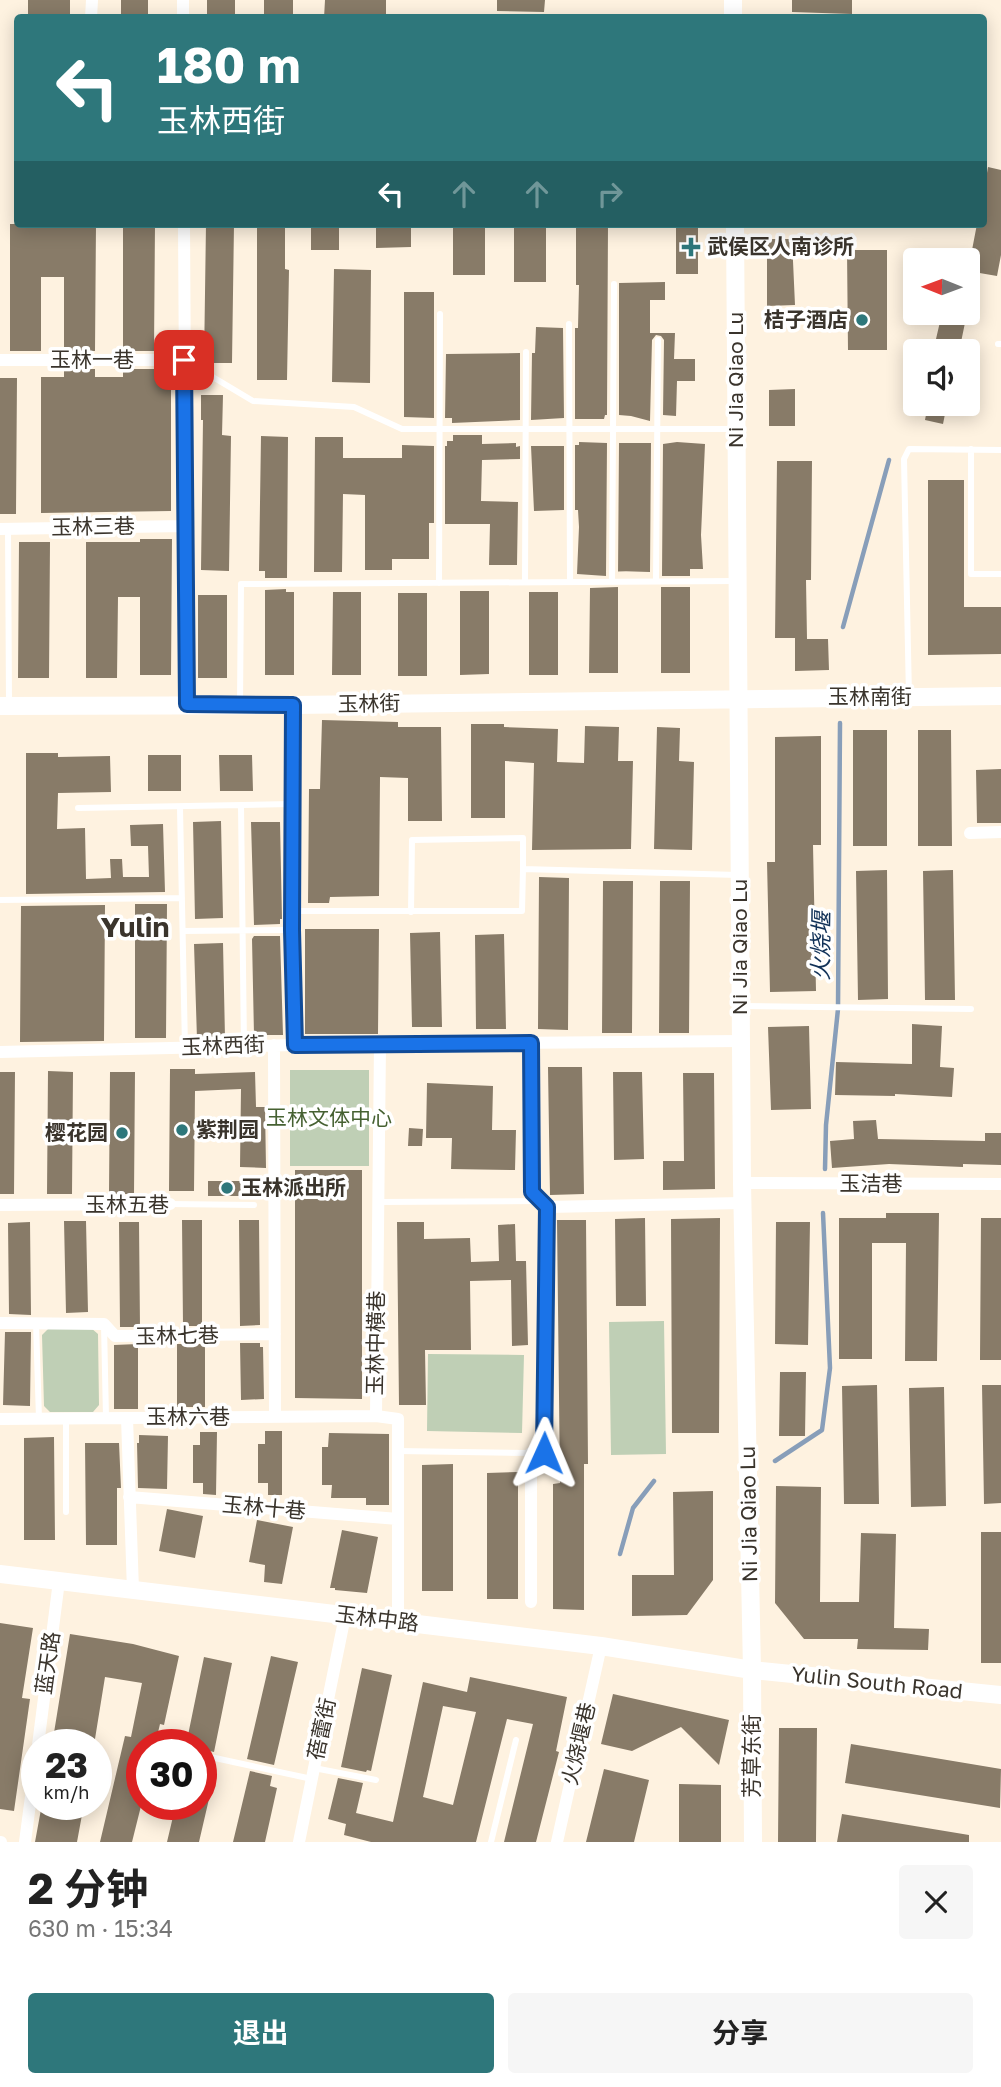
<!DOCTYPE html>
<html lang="zh">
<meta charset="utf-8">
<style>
body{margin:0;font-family:"Golos Text","Noto Sans SC",sans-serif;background:#f6f6f6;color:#222;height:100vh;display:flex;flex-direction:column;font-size:26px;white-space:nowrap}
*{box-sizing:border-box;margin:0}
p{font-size:23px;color:#767676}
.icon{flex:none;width:38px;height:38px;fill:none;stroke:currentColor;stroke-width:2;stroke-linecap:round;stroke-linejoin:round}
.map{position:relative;height:1842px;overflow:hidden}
.drawer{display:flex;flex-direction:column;background:#fff;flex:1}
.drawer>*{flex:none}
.banner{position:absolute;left:14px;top:14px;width:973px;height:214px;border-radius:7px;box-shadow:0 4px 18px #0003;background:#2e777b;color:#fff;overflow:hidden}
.needle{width:46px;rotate:271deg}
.tools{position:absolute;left:903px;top:248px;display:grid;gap:14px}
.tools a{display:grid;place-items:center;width:77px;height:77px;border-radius:7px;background:#fff;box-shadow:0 4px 18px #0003;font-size:35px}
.speed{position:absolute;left:21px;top:1729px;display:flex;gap:14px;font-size:35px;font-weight:700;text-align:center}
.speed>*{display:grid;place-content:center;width:91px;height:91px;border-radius:50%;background:#fff;box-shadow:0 4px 18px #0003;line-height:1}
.speed small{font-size:18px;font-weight:400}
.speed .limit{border:10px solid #d22;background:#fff;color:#111}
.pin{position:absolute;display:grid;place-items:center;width:60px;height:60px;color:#fff;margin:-30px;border-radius:14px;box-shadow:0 4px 10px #0006}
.me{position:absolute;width:77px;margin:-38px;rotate:1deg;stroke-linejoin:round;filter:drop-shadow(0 0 5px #0008)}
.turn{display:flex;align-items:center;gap:24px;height:147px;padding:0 28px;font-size:32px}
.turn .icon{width:91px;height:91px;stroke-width:2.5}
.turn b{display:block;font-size:49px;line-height:60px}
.lanes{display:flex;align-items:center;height:66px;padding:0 28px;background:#0003;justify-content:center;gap:35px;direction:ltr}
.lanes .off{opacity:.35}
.round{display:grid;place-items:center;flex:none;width:74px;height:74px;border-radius:7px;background:#f6f6f6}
.overview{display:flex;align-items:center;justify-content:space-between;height:119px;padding:0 28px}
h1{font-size:42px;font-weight:700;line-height:52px}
.action{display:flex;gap:14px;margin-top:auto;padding:14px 28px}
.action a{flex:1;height:80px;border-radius:7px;background:#2e777b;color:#fff;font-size:28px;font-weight:700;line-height:80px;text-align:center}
.action a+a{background:#f6f6f6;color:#222}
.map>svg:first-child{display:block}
</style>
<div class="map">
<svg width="1001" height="1842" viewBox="0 0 1001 1842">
<rect width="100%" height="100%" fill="#fef2e0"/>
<path fill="#bfcfb5" d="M290 1070H369V1166H290Z
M664 1321 666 1454 611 1455 609 1322Z
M50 1327 91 1328 98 1334 99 1405 93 1412H50L44 1406 42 1335Z
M428 1354 524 1355 522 1433 427 1431Z"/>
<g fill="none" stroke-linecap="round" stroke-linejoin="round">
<path stroke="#889eb9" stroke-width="4.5" d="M843 627 889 460
M825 1169 826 1125 838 1009 840 723
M775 1461 822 1430 830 1368 823 1213
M620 1554 633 1508 654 1481"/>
</g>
<path fill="#887b68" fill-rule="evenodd" d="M28 0H70V18H28Z
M121 0H148V18H121Z
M207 0H235V18H207Z
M264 0H293V18H264Z
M325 0H386V18H324Z
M497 0H545L544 12 497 11Z
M792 0H852V14L792 12Z
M988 167 1001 170V255L997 276 968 271 977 224H984V191Z
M10 224H96L95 351H64V277H41V351H10Z
M123 224H155L154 351H123Z
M206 224H234L232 363H204Z
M257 224H285V269L289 270 287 380H257Z
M311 224H339V250H311Z
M376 224H411V247L376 248Z
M453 224H485V275H453Z
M514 224H546V282H514Z
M576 224H608L607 415H605L604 419H575V328H578L579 285H576Z
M676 224H698V274H676Z
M767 239H792L795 305 767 306Z
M847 250H887V350H848Z
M334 269 371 270 370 383 332 382Z
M665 282V300H650V333H675L674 359H695V381H677L676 416 663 415 664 340 661 336 656 335 652 340 650 421 631 416 619 415V283Z
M404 292H434V418L404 417Z
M942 313H967L959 352H933Z
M536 327 563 328 564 418 531 420 532 353H535Z
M520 353V420L452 423V418H445L446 354Z
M64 369H95V377H123V369H154V375H171V511L41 513V377H64Z
M0 378H17L16 514H0Z
M795 389V426H769V390Z
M201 395H223L222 435 231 436 229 571 201 570 203 420H201Z
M928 404H947L943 424 925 420Z
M453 435H482V444L516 443V447L520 446V459L482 460 481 501 518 502 517 565H489L490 524H445V446H447V441H453Z
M261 436 288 437 287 578H265V571H259Z
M315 437H343V458H402V445L434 446V523H429V559H392V570H365V495L343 494 342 572H314Z
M579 442 607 443 606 576 577 574 579 527 578 510H575V445H579Z
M677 442 705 444 701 535 703 569H690V576H662L663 444Z
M619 443H651L650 572 618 571V576Z
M531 446H564V510L534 511Z
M777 461H812L811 580H806L807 639H828L829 670 795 671V638H775Z
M928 480H964V607H1001V654L928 655Z
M140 539H172L171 675H140V597H118L117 678H86V542H140Z
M19 542H50L49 678H18Z
M618 587V673H589L590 588Z
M661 587H690V673H661Z
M286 589V592H294V675H265V590Z
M460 591H489V674L460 675Z
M333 592H361V675H332Z
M529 592H558V675H529Z
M398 593H427V676H398Z
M198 595H227V678H198Z
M322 720 398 722V727H441L442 821H408V778L380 777 379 896 330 897 329 903H308L309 789H320Z
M471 724H504V727L558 729 557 762 584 763 585 726 619 727 618 761H633L631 849 532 850 534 763 505 761V818H471Z
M657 727 680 728 679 761 694 762 692 850 654 849Z
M853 730H887V846H853Z
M918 730H951L952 846H918Z
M821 736V845H813L816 991 770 992 767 862H775V737Z
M26 753H58V757L110 756 111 792 58 793 57 829 85 828 86 879 111 878 110 859H122L123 877H149L148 846H131L130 825 163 824 165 892 26 894Z
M148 755H181V791H148Z
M219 755H252L253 791H220Z
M1001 769V823H977L976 770Z
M221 821 223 918 195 919 193 822Z
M251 822H280L282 919H280V924L254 925Z
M887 870 888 999 858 1000 856 871Z
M953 870 955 1000H925L923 871Z
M539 877 569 878 568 1030 538 1029Z
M603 881H633L632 1033H602Z
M660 881H690L689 1033H659Z
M135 904H167L166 1038H135Z
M105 905 104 1041 20 1042 21 906Z
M305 929H379L378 1034H305Z
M440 932 442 1027H412L410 933Z
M504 934 506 1029H476L475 935Z
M254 936H280L283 1035H254L252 939Z
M223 943 225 1038 197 1039 194 944Z
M912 1024 942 1026 940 1067 954 1068 952 1097 895 1094V1096L835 1095 836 1062 912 1064Z
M809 1026 811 1109 771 1110 768 1027Z
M548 1067H582L584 1194 550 1195Z
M170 1069H195V1074L255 1072 256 1107H265L266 1168 240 1167 241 1089 195 1091 194 1191H169Z
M48 1071 73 1072 72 1194H47Z
M0 1072H15L14 1194H0Z
M110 1072H135L134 1194H109Z
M613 1072H642L644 1159 614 1160Z
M683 1073H714L715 1189 663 1190V1161H684Z
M427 1083 493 1086 492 1130H516L515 1170 451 1169 452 1138H426Z
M876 1120 878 1139 985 1141V1133H1001V1165L963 1164V1167L889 1164 832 1168 830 1141 854 1139 853 1121Z
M409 1128 423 1129 422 1146H408Z
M295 1170H362V1399L295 1398Z
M208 1181H247V1196H208Z
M886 1213H939L937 1361H905L906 1243H872V1359H839V1218H886Z
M645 1218 646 1306H616L615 1219Z
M720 1218 719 1433H672L671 1219Z
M981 1218H1001V1360H980Z
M182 1220H202V1326H183Z
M239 1220H259L260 1325 240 1326Z
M557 1220H586L588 1464H584V1610L553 1609V1484L560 1483Z
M64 1221H86L88 1312 66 1313Z
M30 1222 31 1315 9 1314 8 1223Z
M119 1222H139L140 1327H120Z
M397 1222H424V1239L470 1238 471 1262 499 1261 498 1225 515 1224 516 1261H526L528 1345 512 1346 511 1280 470 1281 471 1350H425L426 1405H399Z
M776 1222H810L808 1345 775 1344Z
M5 1332H31L30 1406 3 1405Z
M240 1343H260V1347H263L264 1399 241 1400Z
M138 1344V1409H114V1345Z
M177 1344H205V1407H177Z
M780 1372H806L805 1436H779Z
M877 1385 879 1504H844L842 1386Z
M982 1385H1001V1503L984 1504Z
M944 1387 946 1506 911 1507 909 1388Z
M265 1431H282V1495H268V1483H258V1444H265Z
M200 1432H217L216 1495 203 1494V1483H193V1445H200Z
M329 1433 389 1434V1505H366V1498H331L332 1485H322V1447H328Z
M139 1435 168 1436 167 1489 138 1488 137 1443H139Z
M54 1437 55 1540H24V1438Z
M85 1443H119L121 1488H117V1545H86Z
M453 1464V1591H422V1465Z
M518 1472V1599H487V1473Z
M776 1486 821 1487 820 1602H859L861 1533 896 1534 894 1628 929 1629 928 1650 857 1649 858 1639H804L775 1603Z
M713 1491V1580L687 1615 632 1616V1575H674L673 1492Z
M167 1509 203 1516 195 1558 159 1551Z
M257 1520 293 1527 282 1584 264 1582 265 1565 249 1562Z
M342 1530 378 1537 367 1593 335 1590V1588H330Z
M981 1532H1001V1663H981Z
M0 1623 33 1628 22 1698 30 1699 14 1811 0 1809Z
M70 1634 133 1644 179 1656 164 1725 160 1724 155 1745H142V1802L132 1842H100L125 1736 131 1737 142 1683 105 1677 94 1745H52Z
M271 1656 298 1662 274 1765 247 1759Z
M204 1657 232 1663 214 1752 201 1749V1745H186Z
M362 1668 392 1675 371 1771 367 1770 366 1772 341 1767Z
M470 1677 567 1697 556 1751 559 1752 536 1842H504L533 1724 507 1719 476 1842H371L344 1835 346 1824 328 1819 338 1778 363 1783 356 1813 393 1822 423 1682 467 1692ZM443 1706 476 1712 453 1805 423 1797Z
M613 1694 729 1720 719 1765 681 1727 632 1751 601 1744Z
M779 1728H817L816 1842H778Z
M851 1744 1001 1769 1000 1808 845 1783Z
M201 1761 211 1763 209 1771 215 1773 199 1842H167L176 1804H201Z
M604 1769 649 1780 634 1842H586Z
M250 1771 272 1776 270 1786 277 1788 265 1842H233Z
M679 1784 721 1785V1842H679Z
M42 1804H84L77 1842H35Z
M842 1814 969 1835V1842H837Z"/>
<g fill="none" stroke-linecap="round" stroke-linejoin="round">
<path stroke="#fff" stroke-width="6" d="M569 324 570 582
M998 344H1001
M186 361 253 401 354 407 402 429H733
M971 449V574H1001
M8 529 9 704
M656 581 658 340
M525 582 526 352
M612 582 614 284
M439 583 440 314
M909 697 904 459 909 449 1001 450
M240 704 241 584 736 581
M241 806 244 1046
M78 808 291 804
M180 808 185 1048
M0 900 182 898
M292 911H522L523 869
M411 912 412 840 523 838V869L738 875
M183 931 292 930
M742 1006 971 1009
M378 1202 541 1201
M170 1204 254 1205
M36 1323 39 1419
M104 1325 106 1418
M66 1418V1512
M398 1451 531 1453
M201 1755 312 1779
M314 1768 376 1780
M491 1842 516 1740"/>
<path stroke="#fff" stroke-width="12" d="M183 0V18
M91 18 92 0
M184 224 187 704
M0 360H184
M0 529 185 526
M293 705 292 930 295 1045
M970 833 1001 832
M380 1044 376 1416 398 1419V1622
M274 1045 275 1417
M0 1052 295 1045 741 1041
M742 1183 1001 1184
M0 1205 170 1204
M547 1207 742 1203
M0 1323 104 1324 115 1336 275 1334
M127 1418 133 1590
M0 1419 376 1416
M129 1497 398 1519
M531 1602V1453H544L547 1207 532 1192 531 1043
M38 1745 59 1581
M0 1842H1
M25 1842 37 1751
M299 1842 345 1616
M557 1842 601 1646"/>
<path stroke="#fff" stroke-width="18" d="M733 0V18
M735 224 742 1183 752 1670 753 1842
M0 706 293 705 1001 696
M0 1574 601 1646 752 1670 1001 1695"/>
</g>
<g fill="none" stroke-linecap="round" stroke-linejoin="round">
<defs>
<path id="route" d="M184 360 187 704 293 705 292 930 295 1045 531 1043 532 1192 547 1207 544 1453"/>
</defs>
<use href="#route" stroke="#114b97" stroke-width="18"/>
<use href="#route" stroke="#1a73e8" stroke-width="12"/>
</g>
<g fill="#2e777b" stroke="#fff" stroke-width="2.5">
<path d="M687.5 236.5h7v7h7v7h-7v7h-7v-7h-7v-7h7z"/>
<circle cx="862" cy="320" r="7"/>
<circle cx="182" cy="1130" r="7"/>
<circle cx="122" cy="1133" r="7"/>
<circle cx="227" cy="1188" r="7"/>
</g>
<g text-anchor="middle" stroke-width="7" stroke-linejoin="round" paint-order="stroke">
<g font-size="21" font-weight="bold" fill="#3a342c" stroke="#fff" text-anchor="start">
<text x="707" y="254">武侯区人南诊所</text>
<text x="848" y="327" text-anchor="end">桔子酒店</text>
<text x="196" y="1137">紫荆园</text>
<text x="108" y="1140" text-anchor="end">樱花园</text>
<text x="241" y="1195">玉林派出所</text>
</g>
<g font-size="21" fill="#3a342c" stroke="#fff">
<text x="92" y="367">玉林一巷</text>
<text transform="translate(736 380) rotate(-90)" y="7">Ni Jia Qiao Lu</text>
<text transform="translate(93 527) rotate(-1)" y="7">玉林三巷</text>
<text x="870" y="704">玉林南街</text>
<text transform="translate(369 704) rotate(-1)" y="7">玉林街</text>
<text transform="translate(740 947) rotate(-90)" y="7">Ni Jia Qiao Lu</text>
<text transform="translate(223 1046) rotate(-2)" y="7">玉林西街</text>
<text x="871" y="1191">玉洁巷</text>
<text x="127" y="1212">玉林五巷</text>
<text transform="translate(177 1336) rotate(-1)" y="7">玉林七巷</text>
<text transform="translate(376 1343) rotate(-89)" y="7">玉林中横巷</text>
<text x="188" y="1424">玉林六巷</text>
<text transform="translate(264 1508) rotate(5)" y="7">玉林十巷</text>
<text transform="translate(749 1514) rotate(-91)" y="7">Ni Jia Qiao Lu</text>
<text transform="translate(377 1619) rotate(7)" y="7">玉林中路</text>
<text transform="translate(48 1663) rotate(-82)" y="7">蓝天路</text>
<text transform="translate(877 1683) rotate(6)" y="7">Yulin South Road</text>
<text transform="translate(322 1729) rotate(-78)" y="7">蓓蕾街</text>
<text transform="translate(579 1744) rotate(-77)" y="7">火烧堰巷</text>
<text transform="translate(752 1756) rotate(-90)" y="7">芳草东街</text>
</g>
<g font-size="21" fill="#466132" stroke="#fff">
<text x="329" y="1125">玉林文体中心</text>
</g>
<g font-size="23" font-style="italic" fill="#123258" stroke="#fff">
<text transform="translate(821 946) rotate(-89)" y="8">火烧堰</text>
</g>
<g font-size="28" font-weight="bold" fill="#3a342c" stroke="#fff">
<text x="135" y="937">Yulin</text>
</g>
</g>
</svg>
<div class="tools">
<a><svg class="needle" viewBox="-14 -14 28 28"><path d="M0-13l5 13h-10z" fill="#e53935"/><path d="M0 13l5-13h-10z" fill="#767676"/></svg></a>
<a><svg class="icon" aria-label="sound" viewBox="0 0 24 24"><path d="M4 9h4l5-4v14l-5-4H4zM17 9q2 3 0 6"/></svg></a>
</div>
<div class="speed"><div>23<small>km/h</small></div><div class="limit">30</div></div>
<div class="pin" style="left:184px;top:360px;background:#d93025"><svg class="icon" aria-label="arrive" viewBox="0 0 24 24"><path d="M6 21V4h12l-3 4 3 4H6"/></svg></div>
<svg class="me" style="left:544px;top:1453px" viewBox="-20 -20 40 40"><path d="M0-17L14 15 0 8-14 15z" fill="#1a73e8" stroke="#fff" stroke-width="4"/></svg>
<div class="banner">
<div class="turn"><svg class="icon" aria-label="left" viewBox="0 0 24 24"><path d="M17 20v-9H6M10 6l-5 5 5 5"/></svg><div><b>180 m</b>玉林西街</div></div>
<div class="lanes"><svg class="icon" aria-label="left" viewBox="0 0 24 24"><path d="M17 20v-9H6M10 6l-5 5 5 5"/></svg><svg class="icon off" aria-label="ahead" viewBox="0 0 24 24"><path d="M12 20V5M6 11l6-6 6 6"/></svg><svg class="icon off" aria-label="ahead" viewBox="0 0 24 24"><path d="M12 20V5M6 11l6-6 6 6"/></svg><svg class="icon off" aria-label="right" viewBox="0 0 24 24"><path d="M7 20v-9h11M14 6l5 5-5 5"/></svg></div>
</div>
</div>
<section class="drawer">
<div class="overview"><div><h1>2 分钟</h1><p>630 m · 15:34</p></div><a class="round"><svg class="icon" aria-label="close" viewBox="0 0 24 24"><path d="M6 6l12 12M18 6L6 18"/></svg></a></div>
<div class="action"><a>退出</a><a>分享</a></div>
</section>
